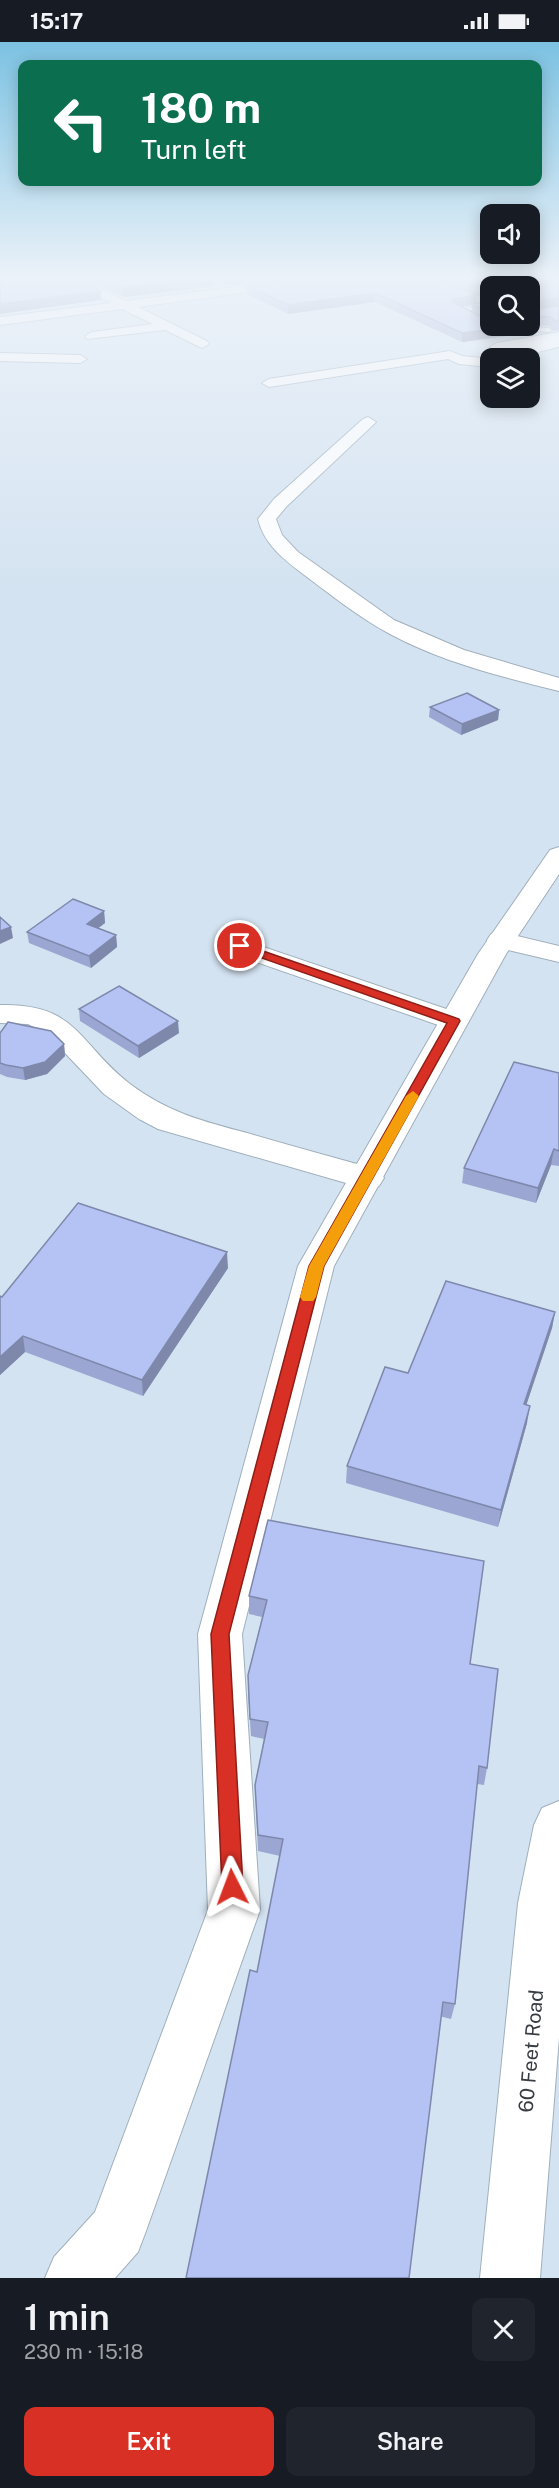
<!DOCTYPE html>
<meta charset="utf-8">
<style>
body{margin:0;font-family:"Public Sans",sans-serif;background:#20242c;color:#f1f3f6;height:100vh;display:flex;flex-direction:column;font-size:22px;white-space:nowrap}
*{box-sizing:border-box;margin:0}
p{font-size:20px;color:#9ea1a6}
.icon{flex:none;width:33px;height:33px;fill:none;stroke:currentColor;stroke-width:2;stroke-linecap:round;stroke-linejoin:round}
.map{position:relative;height:2236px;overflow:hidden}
.sheet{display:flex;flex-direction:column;background:#171b24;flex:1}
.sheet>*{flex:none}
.banner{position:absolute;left:18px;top:18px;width:524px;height:126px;border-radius:12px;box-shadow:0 3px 15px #0003;background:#0b6e4f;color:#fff;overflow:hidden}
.tools{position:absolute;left:480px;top:162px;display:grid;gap:12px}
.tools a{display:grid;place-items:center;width:60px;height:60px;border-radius:12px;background:#171b24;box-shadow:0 3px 15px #0003;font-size:30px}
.pin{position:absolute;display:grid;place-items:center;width:51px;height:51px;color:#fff;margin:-26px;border:3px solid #fff;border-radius:50%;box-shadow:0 2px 6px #0007}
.me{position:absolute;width:66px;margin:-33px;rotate:357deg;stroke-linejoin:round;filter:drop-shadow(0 0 4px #0008)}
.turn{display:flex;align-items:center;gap:21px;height:126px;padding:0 24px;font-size:27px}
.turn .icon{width:78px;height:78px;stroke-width:2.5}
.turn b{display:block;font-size:42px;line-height:51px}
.round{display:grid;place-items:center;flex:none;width:63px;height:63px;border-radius:12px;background:#20242c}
.summary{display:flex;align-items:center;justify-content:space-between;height:102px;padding:0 24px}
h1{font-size:36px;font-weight:600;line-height:45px}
.button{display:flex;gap:12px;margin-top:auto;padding:12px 24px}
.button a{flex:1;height:69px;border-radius:12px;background:#d93025;color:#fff;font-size:24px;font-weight:600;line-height:69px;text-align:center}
.button a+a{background:#20242c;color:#f1f3f6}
.status{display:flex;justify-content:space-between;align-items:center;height:42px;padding:0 30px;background:#171b24;direction:ltr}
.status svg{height:16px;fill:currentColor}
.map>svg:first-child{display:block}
</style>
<div class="status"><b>15:17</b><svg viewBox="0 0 49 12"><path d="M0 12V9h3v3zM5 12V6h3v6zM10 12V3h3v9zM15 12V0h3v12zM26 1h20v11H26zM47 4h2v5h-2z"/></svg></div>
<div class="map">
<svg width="559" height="2236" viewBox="0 0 559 2236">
<rect width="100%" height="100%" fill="#d4e3f1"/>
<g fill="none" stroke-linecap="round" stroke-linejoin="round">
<defs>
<path id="service" d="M490 262V266L465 269 474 274 472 277 454 268Z
M504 284 548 286 552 288 548 290 506 287Z"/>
<path id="minor" d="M67 237H82L126 259 294 237H327L321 240 138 265 207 299 209 302 202 306 165 288 87 297 85 294 92 290 153 282 122 267 0 283V275L111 261Z
M559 290V305C539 309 507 322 490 305L497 301Z
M450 309 462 314 490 317V325L459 322 448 317 269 345 262 341 269 337Z
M0 311 80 313 87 317 80 321 0 319Z
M368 375 376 380 373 383 286 465 276 477 282 493 298 510 394 578 464 608 559 636V649C502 635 442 620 390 592 362 577 336 557 311 538 289 521 265 506 258 477L274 457 363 377Z
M501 890 559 904V920L491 904 487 898 491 892Z
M240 897 464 973 469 979 464 985 454 988 444 985 230 911 226 905 230 899Z
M0 963C78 961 78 1002 130 1042 169 1071 202 1079 247 1091 291 1104 335 1116 379 1128L384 1136 379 1144 367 1147 158 1087 139 1077 104 1052 46 991 28 982 0 981Z
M559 1759V1995L540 2236H480L518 1861 534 1783 542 1766Z"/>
<path id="tertiary" d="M559 805V832L506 912 334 1224 242 1592 260 1868 146 2189 138 2210 115 2236H45L54 2215 95 2170 208 1868 198 1592 298 1224 478 912 550 808Z"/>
</defs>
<use href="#service" stroke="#a0afbc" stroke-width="2"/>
<use href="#minor" stroke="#a0afbc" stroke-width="2"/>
<use href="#tertiary" stroke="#a0afbc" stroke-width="2"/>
<use href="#service" fill="#fff" fill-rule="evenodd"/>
<use href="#minor" fill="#fff" fill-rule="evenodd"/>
<use href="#tertiary" fill="#fff" fill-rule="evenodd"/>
</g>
<path fill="#9ba7d2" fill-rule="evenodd" d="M87 237H213V244L124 255Z
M214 237H277L228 243Z
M297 237H559V288L554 289 549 284 530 283V244H490V284L528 291 462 300 375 260 288 272 247 252V244ZM467 250 490 258V259L477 261ZM472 263V270L462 265Z
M430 665 499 668 498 678 461 693 429 675Z
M104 869 105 881 98 886 116 893 117 905 91 926 29 901 27 890Z
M79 967 179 991 139 1016 80 979Z
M0 991 64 1002 65 1014 47 1032 25 1038 7 1035 0 1032Z
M559 1031V1124L551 1123 536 1161 462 1141 464 1126Z
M228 1226 143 1354 25 1310 0 1333V1254L2 1255Z
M555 1270 552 1286 526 1363 527 1381 498 1485 346 1441 347 1424 408 1331Z
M268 1478 470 1622 487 1726 484 1743 477 1742 455 1962 451 1977 257 1930 280 1814 258 1809 255 1743 264 1697 251 1694 248 1651V1633L262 1575 249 1572V1554Z"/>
<path fill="#7e88ab" d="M196 237H213V244L124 255 123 246Z
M228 237H277L228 243Z
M101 249V258L0 272V262Z
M375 251V260L288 272V263Z
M477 253 476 262H472V263L454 266 452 260 454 257Z
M559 255V264L530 269V261Z
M516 284H529L528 291 462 300V291Z
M499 668 498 678 461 693 462 682Z
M104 869 105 881 88 894 87 882Z
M11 885 13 896 0 902V889Z
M116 893 117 905 91 926 89 914Z
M178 979 179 991 139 1016 138 1004Z
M64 1002 65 1014 47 1032 25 1038 23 1026Z
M554 1107 551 1123 536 1161 538 1146Z
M227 1210 228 1226 143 1354 142 1338Z
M555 1270 552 1286 521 1379 524 1362Z
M23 1294 25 1310 0 1333V1315Z
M530 1364 527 1381 498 1485 501 1468Z"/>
<path fill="#b4c2f4" stroke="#7e88ab" stroke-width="1.5" d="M0 237H79L101 249 0 262Z
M105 237H196L123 246Z
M297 237H434L477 253 454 257 452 260 490 279V284H516L462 291 375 251 288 263 247 244Z
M457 237H552L559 239V255L530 261V244H490V249Z
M490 259V272L472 262Z
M559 264V279H555L550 275 530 274V267L531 268Z
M467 651 499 668 462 682 430 665Z
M73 857 104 869 87 882 116 893 89 914 27 890Z
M0 875 11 885 0 889Z
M119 944 178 979 138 1004 79 967Z
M8 980 51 989 64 1002 45 1020 23 1026 6 1023 0 1021V991Z
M514 1020 559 1031V1109L554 1107 538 1146 464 1126Z
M78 1161 227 1210 142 1338 23 1294 0 1315V1254L2 1255Z
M446 1239 555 1270 524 1362 530 1364 501 1468 347 1424 385 1325 408 1331Z
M268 1478 484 1519 470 1622 498 1627 487 1726 479 1724 455 1962 443 1960 409 2236H186L250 1928 257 1930 283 1797 258 1793 255 1743 268 1680 250 1677 248 1633 267 1558 249 1554Z"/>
<linearGradient id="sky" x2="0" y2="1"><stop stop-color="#7cc2e2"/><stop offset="0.43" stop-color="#ecf2f9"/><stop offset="1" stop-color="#ecf2f9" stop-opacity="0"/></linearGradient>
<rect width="559" height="550" fill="url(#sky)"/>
<path fill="#d93025" stroke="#8d1f18" stroke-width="1.5" d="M240 901 459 977 460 979 324 1224 229 1592 243 1845 240 1853 232 1856 225 1853 222 1845 211 1592 309 1224 447 981 236 907 234 904Z"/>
<path fill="#f59e0b" d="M413 1049 419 1054 324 1224 316 1255 313 1259H303L300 1255 309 1224 406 1054Z"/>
<g text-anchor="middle" stroke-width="5" stroke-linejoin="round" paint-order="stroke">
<g font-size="20" fill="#383d43" stroke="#fff">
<text transform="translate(531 2009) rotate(-85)" y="7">60 Feet Road</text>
</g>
</g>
</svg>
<div class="tools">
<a><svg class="icon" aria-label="sound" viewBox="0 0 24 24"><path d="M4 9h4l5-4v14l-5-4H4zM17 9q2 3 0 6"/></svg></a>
<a><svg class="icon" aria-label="search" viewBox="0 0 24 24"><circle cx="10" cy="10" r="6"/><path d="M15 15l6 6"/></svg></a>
<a><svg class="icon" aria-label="layers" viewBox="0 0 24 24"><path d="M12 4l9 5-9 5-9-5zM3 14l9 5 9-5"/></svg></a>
</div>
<div class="pin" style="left:240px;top:904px;background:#d93025"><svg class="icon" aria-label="arrive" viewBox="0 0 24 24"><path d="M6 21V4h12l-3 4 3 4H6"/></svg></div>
<svg class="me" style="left:232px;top:1845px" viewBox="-20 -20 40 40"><path d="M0-17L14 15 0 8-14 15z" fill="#d93025" stroke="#fff" stroke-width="4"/></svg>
<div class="banner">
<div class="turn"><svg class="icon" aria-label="left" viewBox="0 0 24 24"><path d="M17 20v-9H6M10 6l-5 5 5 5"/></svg><div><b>180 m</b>Turn left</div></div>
</div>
</div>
<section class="sheet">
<div class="summary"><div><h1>1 min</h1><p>230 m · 15:18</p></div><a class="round"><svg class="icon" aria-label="close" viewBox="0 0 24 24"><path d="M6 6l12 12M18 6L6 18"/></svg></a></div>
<div class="button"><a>Exit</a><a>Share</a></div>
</section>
